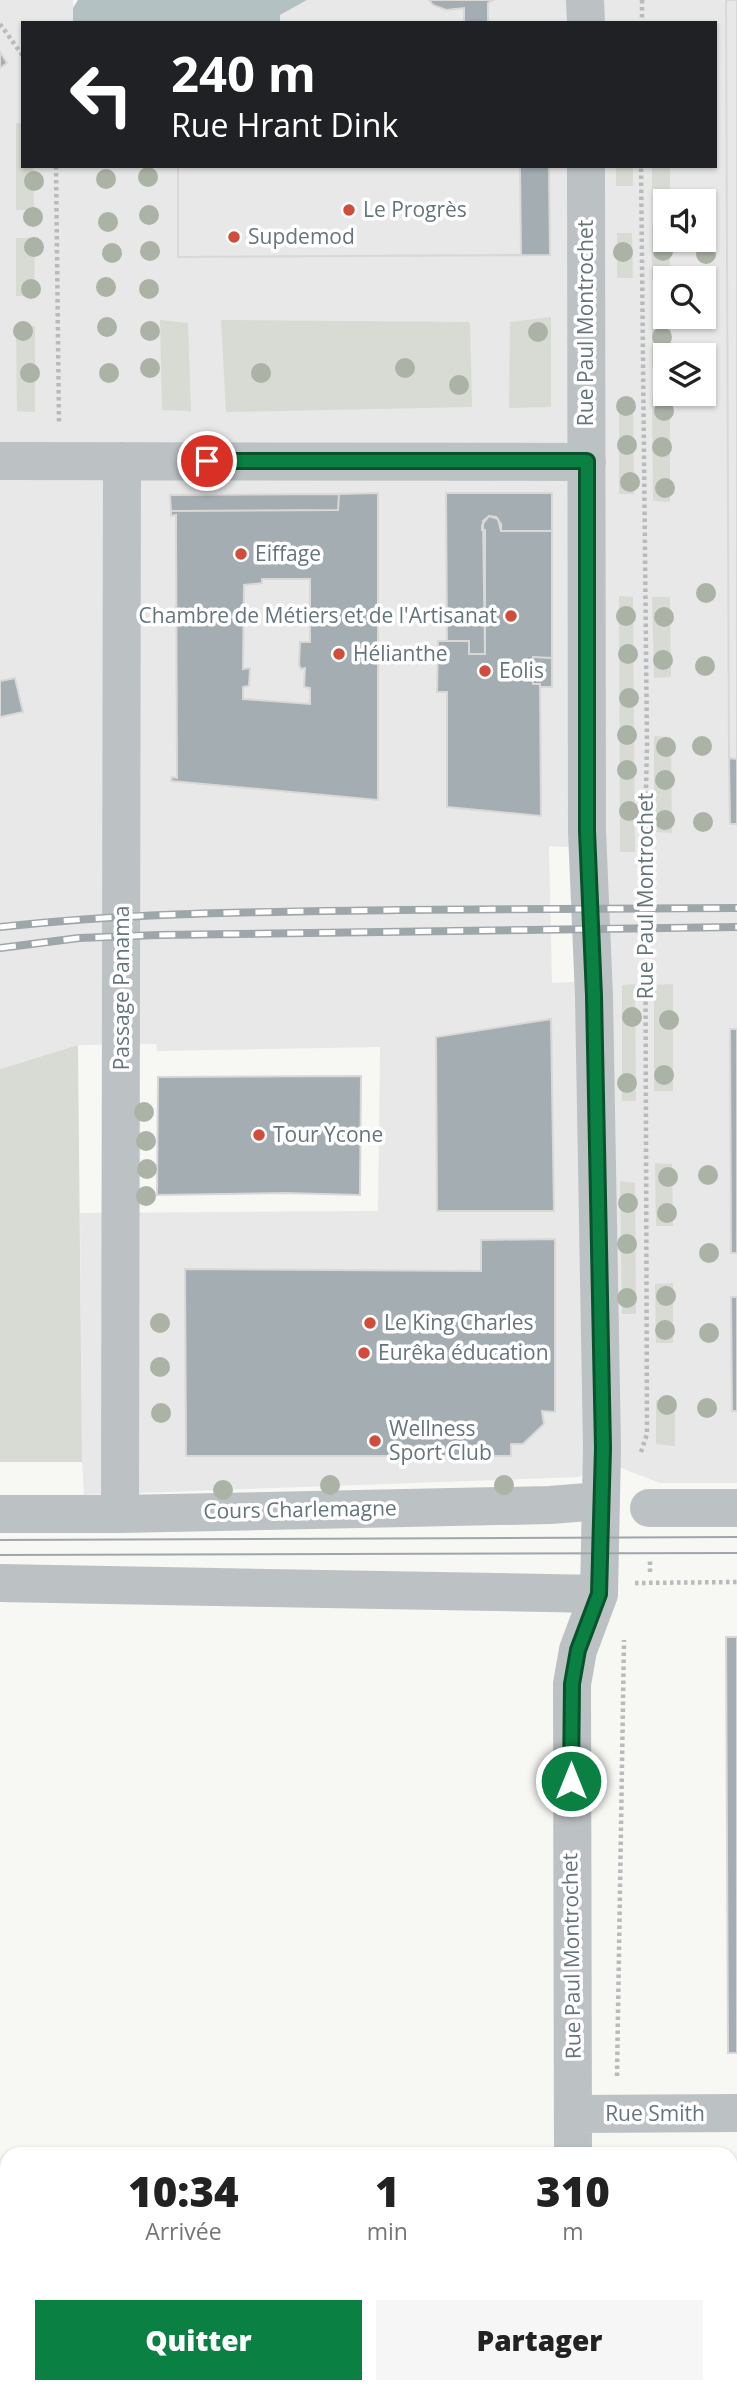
<!DOCTYPE html>
<html lang="fr">
<meta charset="utf-8">
<style>
body{margin:0;font-family:"Open Sans",sans-serif;background:#f6f6f6;color:#222;height:100vh;display:flex;flex-direction:column;font-size:26px;white-space:nowrap}
*{box-sizing:border-box;margin:0}
p{font-size:23px;color:#767676}
.icon{flex:none;width:38px;height:38px;fill:none;stroke:currentColor;stroke-width:2;stroke-linecap:round;stroke-linejoin:round}
.map{position:relative;flex:1;overflow:hidden}
.sheet{position:absolute;left:0px;top:2147px;width:738px;height:247px;display:flex;flex-direction:column;background:#fff;border-radius:21px 21px 0 0;box-shadow:0 2px 5px #0004}
.sheet>*{flex:none}
.top-card{position:absolute;left:21px;top:21px;width:696px;height:147px;border-radius:0px;box-shadow:0 2px 5px #0004;background:#202124;color:#fff;overflow:hidden}
.controls{position:absolute;left:653px;top:189px;display:grid;gap:14px}
.controls a{display:grid;place-items:center;width:63px;height:63px;border-radius:0px;background:#fff;box-shadow:0 2px 5px #0004;font-size:35px}
.pin{position:absolute;display:grid;place-items:center;width:60px;height:60px;color:#fff;margin:-30px;border:4px solid #fff;border-radius:50%;box-shadow:0 2px 7px #0007}
.me{position:absolute;width:77px;margin:-38px;rotate:0deg;stroke-linejoin:round;filter:drop-shadow(0 0 5px #0008)}
.turn{display:flex;align-items:center;gap:24px;height:147px;padding:0 35px;font-size:32px}
.turn .icon{width:91px;height:91px;stroke-width:2.5}
.turn b{display:block;font-size:49px;line-height:60px}
.eta{display:flex;justify-content:space-evenly;align-items:center;height:119px;text-align:center}
.eta b{font-size:42px;font-weight:800;line-height:49px}
.cta{display:flex;gap:14px;margin-top:auto;padding:14px 35px}
.cta a{flex:1;height:80px;border-radius:0px;background:#0b8043;color:#fff;font-size:28px;font-weight:800;line-height:80px;text-align:center}
.cta a+a{background:#f6f6f6;color:#222}
.map>svg:first-child{display:block}
</style>
<div class="map">
<svg width="737" height="2393" viewBox="0 0 737 2393">
<rect width="100%" height="100%" fill="#f7f7f4"/>
<path fill="#e8e8e8" fill-rule="evenodd" d="M0 0H73V23H23V166H716V23H280V15L307 0H737V1483H660L613 1465 578 1477 84 1495 82 1462 80 1213 378 1211 380 1047 157 1051 156 1044 78 1045 0 1069ZM665 201H704V240H665ZM665 278H704V317H665ZM665 355H704V394H665ZM549 846 606 849 608 980 552 983Z
M152 2387H546V2393H152Z"/>
<path fill="#d7dbd4" d="M16 123H23V166H33L34 210H16Z
M616 166H633V186H616Z
M652 166H670V192L652 191Z
M652 227H665V240H670V278H665V281L652 280Z
M617 233H632L633 278H617Z
M16 238H35L34 296H16Z
M551 317V407L509 408 510 322Z
M160 320 188 323 191 411 162 410Z
M221 320 470 322 472 407 226 412Z
M16 326H35V412L17 411Z
M652 327H671V355H665V367H652Z
M652 396H670V502L653 501Z
M633 397 634 494H619V399Z
M619 596 633 597 635 852H620Z
M652 597H670L671 677 654 678Z
M654 736 671 737 672 833 654 832Z
M635 984 636 1101H622V985Z
M673 984V1091H654V985Z
M78 1045 82 1462H0V1069Z
M655 1163 672 1164 673 1226H656Z
M620 1181 635 1183 636 1314H622Z
M673 1283V1343H656L655 1284Z
M675 1399V1446L656 1444V1400Z"/>
<path fill="#b4c1c3" d="M78 0H307L280 15V23H73V8Z"/>
<path fill="#a4adb1" stroke="#d9d8d7" stroke-width="2" fill-rule="evenodd" d="M429 0H493L488 3V23H464V8L446 10 433 5Z
M726 0H737V759L729 758Z
M726 0H737V759L729 758Z
M0 52 7 63 0 68Z
M178 166H549L550 255 178 257Z
M178 166H520L521 255 178 257Z
M378 493V800L171 781 172 777 177 778 176 515 171 516V511L338 510 339 494ZM262 579H310V642H300L299 665 301 669 305 668 304 687 310 688V704L243 699V687L249 686 250 668 243 669 244 585 262 583Z
M446 493H552V531H501V524L496 517 489 516 483 521 485 654H469V641H447Z
M339 494 338 510 171 511 170 495Z
M489 516 498 519 501 531H552V658L533 657V684H540L541 816 447 807V692H437L438 641H469V654H485V530H482V525Z
M533 657 552 658V687H540V684H533Z
M15 678 23 712 0 717V681Z
M729 758 737 759V824H730Z
M551 1019 554 1211H437L436 1037Z
M730 1029H737V1253H731Z
M361 1076 360 1195 286 1193 157 1195 158 1077Z
M555 1239V1412L542 1411 544 1424 523 1444H511V1456H186L185 1269 481 1271V1240Z
M731 1297H737V1411H732Z
M726 1637H737V2053H728Z
M639 2152H707V2154H639Z
M641 2387H709V2392H641Z
M394 2390V2393L196 2392Z"/>
<g fill="none" stroke-linecap="round" stroke-linejoin="round">
<path stroke="#b7bbbc" stroke-width="4.5" stroke-dasharray="3.5 3.5" stroke-linecap="butt" d="M642 0V23
M0 24 23 56
M56 166 59 424
M641 1452 647 1434 645 832 647 746 641 166
M650 1572V1561
M635 1583 737 1582
M617 2076 624 1640
M615 2393V2387"/>
<path stroke="#bcc1c4" stroke-width="38" d="M585 0 586 23
M0 461 587 462
M649 1508H737
M0 1514H120L550 1505 600 1501
M120 1514 122 461
M0 1583 599 1594
M573 2114 737 2113
M573 2154 572 1684 578 1650 599 1594 602 1448 594 996 587 831 586 166
M572 2393V2387"/>
<path stroke="#9fa6aa" stroke-width="2" d="M0 1540 737 1537
M0 1555 737 1553"/>
<defs>
<path id="rail" d="M0 927C132 912 264 912 397 910 511 909 624 909 737 908
M0 948 79 938 159 935 737 927"/>
</defs>
<use href="#rail" stroke="#9fa6aa" stroke-width="8"/>
<use href="#rail" stroke="#fff" stroke-width="5" stroke-dasharray="16" stroke-linecap="butt"/>
</g>
<g fill="#abb2a6">
<circle cx="148" cy="177" r="10"/>
<circle cx="106" cy="179" r="10"/>
<circle cx="34" cy="181" r="10"/>
<circle cx="149" cy="215" r="10"/>
<circle cx="33" cy="217" r="10"/>
<circle cx="108" cy="222" r="10"/>
<circle cx="34" cy="247" r="10"/>
<circle cx="150" cy="251" r="10"/>
<circle cx="663" cy="251" r="10"/>
<circle cx="623" cy="252" r="10"/>
<circle cx="112" cy="253" r="10"/>
<circle cx="706" cy="254" r="10"/>
<circle cx="106" cy="287" r="10"/>
<circle cx="31" cy="289" r="10"/>
<circle cx="149" cy="289" r="10"/>
<circle cx="107" cy="327" r="10"/>
<circle cx="23" cy="331" r="10"/>
<circle cx="150" cy="331" r="10"/>
<circle cx="538" cy="332" r="10"/>
<circle cx="662" cy="337" r="10"/>
<circle cx="150" cy="368" r="10"/>
<circle cx="405" cy="368" r="10"/>
<circle cx="30" cy="373" r="10"/>
<circle cx="109" cy="373" r="10"/>
<circle cx="261" cy="373" r="10"/>
<circle cx="459" cy="385" r="10"/>
<circle cx="626" cy="406" r="10"/>
<circle cx="664" cy="411" r="10"/>
<circle cx="627" cy="445" r="10"/>
<circle cx="662" cy="447" r="10"/>
<circle cx="630" cy="482" r="10"/>
<circle cx="665" cy="488" r="10"/>
<circle cx="706" cy="593" r="10"/>
<circle cx="626" cy="616" r="10"/>
<circle cx="664" cy="617" r="10"/>
<circle cx="628" cy="654" r="10"/>
<circle cx="663" cy="660" r="10"/>
<circle cx="705" cy="666" r="10"/>
<circle cx="629" cy="698" r="10"/>
<circle cx="627" cy="735" r="10"/>
<circle cx="702" cy="746" r="10"/>
<circle cx="666" cy="747" r="10"/>
<circle cx="627" cy="770" r="10"/>
<circle cx="665" cy="780" r="10"/>
<circle cx="629" cy="811" r="10"/>
<circle cx="665" cy="820" r="10"/>
<circle cx="703" cy="822" r="10"/>
<circle cx="632" cy="1017" r="10"/>
<circle cx="669" cy="1020" r="10"/>
<circle cx="664" cy="1075" r="10"/>
<circle cx="627" cy="1083" r="10"/>
<circle cx="144" cy="1112" r="10"/>
<circle cx="146" cy="1141" r="10"/>
<circle cx="147" cy="1169" r="10"/>
<circle cx="708" cy="1175" r="10"/>
<circle cx="668" cy="1177" r="10"/>
<circle cx="146" cy="1196" r="10"/>
<circle cx="628" cy="1203" r="10"/>
<circle cx="667" cy="1213" r="10"/>
<circle cx="627" cy="1244" r="10"/>
<circle cx="709" cy="1253" r="10"/>
<circle cx="666" cy="1296" r="10"/>
<circle cx="627" cy="1298" r="10"/>
<circle cx="160" cy="1323" r="10"/>
<circle cx="665" cy="1330" r="10"/>
<circle cx="709" cy="1333" r="10"/>
<circle cx="160" cy="1367" r="10"/>
<circle cx="667" cy="1405" r="10"/>
<circle cx="707" cy="1408" r="10"/>
<circle cx="161" cy="1413" r="10"/>
<circle cx="330" cy="1485" r="10"/>
<circle cx="504" cy="1485" r="10"/>
<circle cx="223" cy="1490" r="10"/>
</g>
<g fill="none" stroke-linecap="round" stroke-linejoin="round">
<defs>
<path id="route" d="M207 461H587V831L594 996 603 1448 599 1594 578 1650 572 1684 571 1781"/>
</defs>
<use href="#route" stroke="#07532c" stroke-width="18"/>
<use href="#route" stroke="#0b8043" stroke-width="12"/>
</g>
<g fill="#d14c3a" stroke="#fff" stroke-width="2.5">
<circle cx="349" cy="210" r="7"/>
<circle cx="234" cy="237" r="7"/>
<circle cx="241" cy="554" r="7"/>
<circle cx="511" cy="616" r="7"/>
<circle cx="339" cy="654" r="7"/>
<circle cx="485" cy="671" r="7"/>
<circle cx="259" cy="1135" r="7"/>
<circle cx="370" cy="1323" r="7"/>
<circle cx="364" cy="1353" r="7"/>
<circle cx="375" cy="1441" r="7"/>
</g>
<g text-anchor="middle" stroke-width="7" stroke-linejoin="round" paint-order="stroke">
<g font-size="21" fill="#65757c" stroke="#fff" text-anchor="start">
<text x="363" y="217">Le Progrès</text>
<text x="248" y="244">Supdemod</text>
<text x="255" y="561">Eiffage</text>
<text x="497" y="623" text-anchor="end">Chambre de Métiers et de l'Artisanat</text>
<text x="353" y="661">Hélianthe</text>
<text x="499" y="678">Eolis</text>
<text x="273" y="1142">Tour Ycone</text>
<text x="384" y="1330">Le King Charles</text>
<text x="378" y="1360">Eurêka éducation</text>
<text x="389" y="1436">Wellness<tspan x="389" dy="24">Sport Club</tspan></text>
</g>
<g font-size="21" fill="#65757c" stroke="#fff">
<text transform="translate(586 323) rotate(-90)" y="7">Rue Paul Montrochet</text>
<text transform="translate(646 896) rotate(-90)" y="7">Rue Paul Montrochet</text>
<text transform="translate(122 988) rotate(-90)" y="7">Passage Panama</text>
<text transform="translate(300 1510) rotate(-1)" y="7">Cours Charlemagne</text>
<text transform="translate(572 1956) rotate(-91)" y="7">Rue Paul Montrochet</text>
<text x="655" y="2121">Rue Smith</text>
</g>
</g>
</svg>
<div class="controls">
<a><svg class="icon" aria-label="sound" viewBox="0 0 24 24"><path d="M4 9h4l5-4v14l-5-4H4zM17 9q2 3 0 6"/></svg></a>
<a><svg class="icon" aria-label="search" viewBox="0 0 24 24"><circle cx="10" cy="10" r="6"/><path d="M15 15l6 6"/></svg></a>
<a><svg class="icon" aria-label="layers" viewBox="0 0 24 24"><path d="M12 4l9 5-9 5-9-5zM3 14l9 5 9-5"/></svg></a>
</div>
<div class="pin" style="left:207px;top:461px;background:#d93025"><svg class="icon" aria-label="arrive" viewBox="0 0 24 24"><path d="M6 21V4h12l-3 4 3 4H6"/></svg></div>
<svg class="me" style="left:571px;top:1781px" viewBox="-20 -20 40 40"><circle r="17" fill="#0b8043" stroke="#fff" stroke-width="3"/><path d="M0-11L8 9 0 5-8 9z" fill="#fff"/></svg>
<div class="top-card">
<div class="turn"><svg class="icon" aria-label="left" viewBox="0 0 24 24"><path d="M17 20v-9H6M10 6l-5 5 5 5"/></svg><div><b>240 m</b>Rue Hrant Dink</div></div>
</div>
<section class="sheet">
<div class="eta">
<div><b>10:34</b><p>Arrivée</p></div>
<div><b>1</b><p>min</p></div>
<div><b>310</b><p>m</p></div>
</div>
<div class="cta"><a>Quitter</a><a>Partager</a></div>
</section>
</div>
